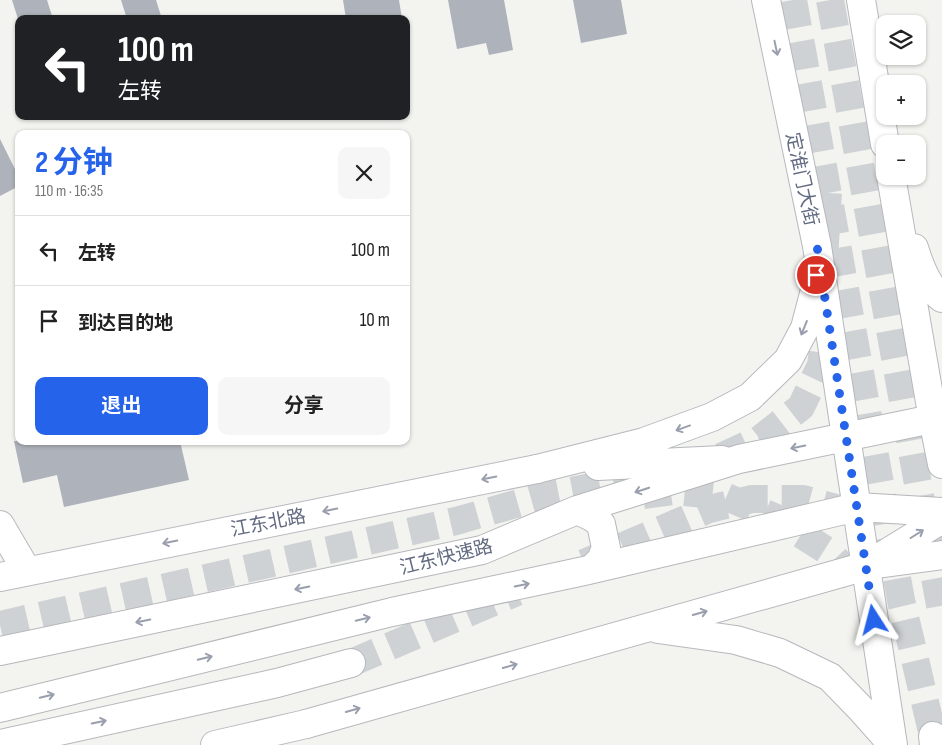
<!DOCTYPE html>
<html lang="zh">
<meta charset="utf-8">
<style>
body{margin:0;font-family:"Sofia Sans Condensed","Noto Sans SC",sans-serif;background:#f6f6f6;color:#222;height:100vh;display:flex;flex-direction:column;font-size:19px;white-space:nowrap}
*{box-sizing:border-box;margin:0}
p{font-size:16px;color:#767676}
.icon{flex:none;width:28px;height:28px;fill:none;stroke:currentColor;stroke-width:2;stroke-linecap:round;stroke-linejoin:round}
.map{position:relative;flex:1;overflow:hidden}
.side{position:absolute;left:15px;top:130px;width:395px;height:315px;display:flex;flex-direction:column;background:#fff;border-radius:10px;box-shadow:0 1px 4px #0004}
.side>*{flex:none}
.hud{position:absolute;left:15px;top:15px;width:395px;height:105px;border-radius:10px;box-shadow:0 1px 4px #0004;background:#202124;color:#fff;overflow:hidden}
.tools{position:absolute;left:876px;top:15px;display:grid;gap:10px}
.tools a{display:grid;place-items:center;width:50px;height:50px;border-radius:10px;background:#fff;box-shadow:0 1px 4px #0004;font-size:25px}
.pin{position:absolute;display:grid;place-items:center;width:42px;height:42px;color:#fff;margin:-21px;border:2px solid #fff;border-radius:50%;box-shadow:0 1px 5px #0007}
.me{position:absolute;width:55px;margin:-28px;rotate:351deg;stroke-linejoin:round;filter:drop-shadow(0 0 4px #0008)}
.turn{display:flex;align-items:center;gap:18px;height:105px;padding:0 20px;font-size:22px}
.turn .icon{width:65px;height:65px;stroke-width:2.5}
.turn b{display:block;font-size:35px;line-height:42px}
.round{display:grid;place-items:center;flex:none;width:52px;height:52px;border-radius:10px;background:#f6f6f6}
.head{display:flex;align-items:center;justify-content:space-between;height:85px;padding:0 20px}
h1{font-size:30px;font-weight:700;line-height:38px;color:#2563eb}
.cta{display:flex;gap:10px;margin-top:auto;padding:10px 20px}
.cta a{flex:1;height:58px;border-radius:10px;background:#2563eb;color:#fff;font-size:20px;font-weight:700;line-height:58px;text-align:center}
.cta a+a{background:#f6f6f6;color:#222}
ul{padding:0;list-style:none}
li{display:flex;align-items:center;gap:15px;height:70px;padding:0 20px;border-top:1px solid #e0e0e0}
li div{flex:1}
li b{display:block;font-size:19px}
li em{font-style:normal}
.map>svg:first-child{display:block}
</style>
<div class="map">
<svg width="942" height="745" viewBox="0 0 942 745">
<rect width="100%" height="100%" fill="#f3f4f0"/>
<path fill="#aeb2ba" d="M12 0H47L53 19H18Z
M121 0H156L162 19H127Z
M343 0H399L402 19H346Z
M448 0H504L513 50 489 55 486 43 457 49Z
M573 0H621L627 34 581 43Z
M0 139 19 177V186L0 196Z
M14 441H180L189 480 64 507 57 475 23 483Z"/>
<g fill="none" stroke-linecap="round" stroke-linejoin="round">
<path stroke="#cfd2d4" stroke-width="28" stroke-dasharray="28 14" stroke-linecap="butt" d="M793 0 901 600 933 736
M830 0 942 616
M824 259 828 193
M721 457 760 439 801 407 821 365 826 327
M643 495 673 491 724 496 774 517 829 552 863 588
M584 563 709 509 752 499H803L840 509 848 515
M0 625 456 521 540 497 658 474
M351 663 517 592"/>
<defs>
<path id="secondary" d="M0 525 27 571
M0 577 537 469
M215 745 306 724"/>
<path id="primary" d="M766 0 817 246 893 745
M861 0 885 144
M891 176 933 419 942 464
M914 248C919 264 927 288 942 298
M598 466 722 460
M537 469 644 442 712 417 750 397 788 360 805 328 815 290 816 280
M877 564 942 555
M658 629 736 640 780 653 830 677 861 709 893 745
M306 724 866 566 942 519"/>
<path id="highway" d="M577 510 592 517 601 524 606 548 601 560 592 569
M0 651 482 550 577 510 739 459 942 417
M0 708 392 612 584 571 857 507 942 512
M933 736 934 745
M0 744 277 683 351 663"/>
</defs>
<use href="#secondary" stroke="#b8bac0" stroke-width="30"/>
<use href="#primary" stroke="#b6b8bd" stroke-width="30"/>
<use href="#highway" stroke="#b6b7bb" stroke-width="30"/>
<use href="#secondary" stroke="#fff" stroke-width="28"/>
<use href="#primary" stroke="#fff" stroke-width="28"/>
<use href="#highway" stroke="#fff" stroke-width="28"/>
</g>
<defs><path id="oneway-shaft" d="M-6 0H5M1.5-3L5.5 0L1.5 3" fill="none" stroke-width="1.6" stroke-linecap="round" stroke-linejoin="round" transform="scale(1.25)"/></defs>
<g stroke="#9a9fad">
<use href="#oneway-shaft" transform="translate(776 48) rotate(78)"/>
<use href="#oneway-shaft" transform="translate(804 328) rotate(112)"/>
<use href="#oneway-shaft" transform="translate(683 428) rotate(160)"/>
<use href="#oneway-shaft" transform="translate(798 447) rotate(168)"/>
<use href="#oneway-shaft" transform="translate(489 478) rotate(169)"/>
<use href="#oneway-shaft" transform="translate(642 490) rotate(162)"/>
<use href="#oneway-shaft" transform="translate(330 510) rotate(169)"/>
<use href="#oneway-shaft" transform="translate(917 534) rotate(-32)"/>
<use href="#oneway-shaft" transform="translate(170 542) rotate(169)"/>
<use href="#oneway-shaft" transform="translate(522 585) rotate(-12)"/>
<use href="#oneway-shaft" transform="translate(302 588) rotate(168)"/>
<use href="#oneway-shaft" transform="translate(700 613) rotate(-16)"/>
<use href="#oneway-shaft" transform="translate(363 619) rotate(-14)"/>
<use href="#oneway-shaft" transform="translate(143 621) rotate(168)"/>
<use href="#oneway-shaft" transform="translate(205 658) rotate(-14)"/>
<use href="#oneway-shaft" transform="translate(510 666) rotate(-16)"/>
<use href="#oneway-shaft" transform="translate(47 696) rotate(-14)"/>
<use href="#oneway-shaft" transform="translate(353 710) rotate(-16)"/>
<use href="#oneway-shaft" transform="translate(99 722) rotate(-12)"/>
</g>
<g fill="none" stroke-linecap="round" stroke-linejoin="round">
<path stroke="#2563eb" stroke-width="9" stroke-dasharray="0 16.2" d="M816 275 817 246 874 620"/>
</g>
<g text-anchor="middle" stroke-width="5" stroke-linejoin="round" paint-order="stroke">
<g font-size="19" fill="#636b81" stroke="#fff">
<text transform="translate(803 179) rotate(78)" y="7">定淮门大街</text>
<text transform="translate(268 522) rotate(-11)" y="7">江东北路</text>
<text transform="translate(446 556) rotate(-14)" y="7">江东快速路</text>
</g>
</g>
</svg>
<div class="tools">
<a><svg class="icon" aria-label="layers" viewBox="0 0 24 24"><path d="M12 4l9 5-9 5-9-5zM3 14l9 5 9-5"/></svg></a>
<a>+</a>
<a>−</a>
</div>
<div class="pin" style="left:816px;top:275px;background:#d93025"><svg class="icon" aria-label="arrive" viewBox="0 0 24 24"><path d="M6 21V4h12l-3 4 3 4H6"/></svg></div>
<svg class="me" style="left:874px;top:620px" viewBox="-20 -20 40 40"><path d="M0-17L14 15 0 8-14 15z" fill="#2563eb" stroke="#fff" stroke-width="4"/></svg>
<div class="hud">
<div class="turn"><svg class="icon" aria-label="left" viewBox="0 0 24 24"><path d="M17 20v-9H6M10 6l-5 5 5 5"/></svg><div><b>100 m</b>左转</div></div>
</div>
<section class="side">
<div class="head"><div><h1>2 分钟</h1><p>110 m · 16:35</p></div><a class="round"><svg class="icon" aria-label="close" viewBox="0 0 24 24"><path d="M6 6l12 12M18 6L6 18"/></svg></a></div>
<ul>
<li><svg class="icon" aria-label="left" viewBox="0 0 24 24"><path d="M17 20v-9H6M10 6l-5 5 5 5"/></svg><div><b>左转</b></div><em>100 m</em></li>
<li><svg class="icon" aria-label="arrive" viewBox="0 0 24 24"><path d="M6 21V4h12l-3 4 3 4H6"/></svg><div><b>到达目的地</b></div><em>10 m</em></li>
</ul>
<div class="cta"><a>退出</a><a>分享</a></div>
</section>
</div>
